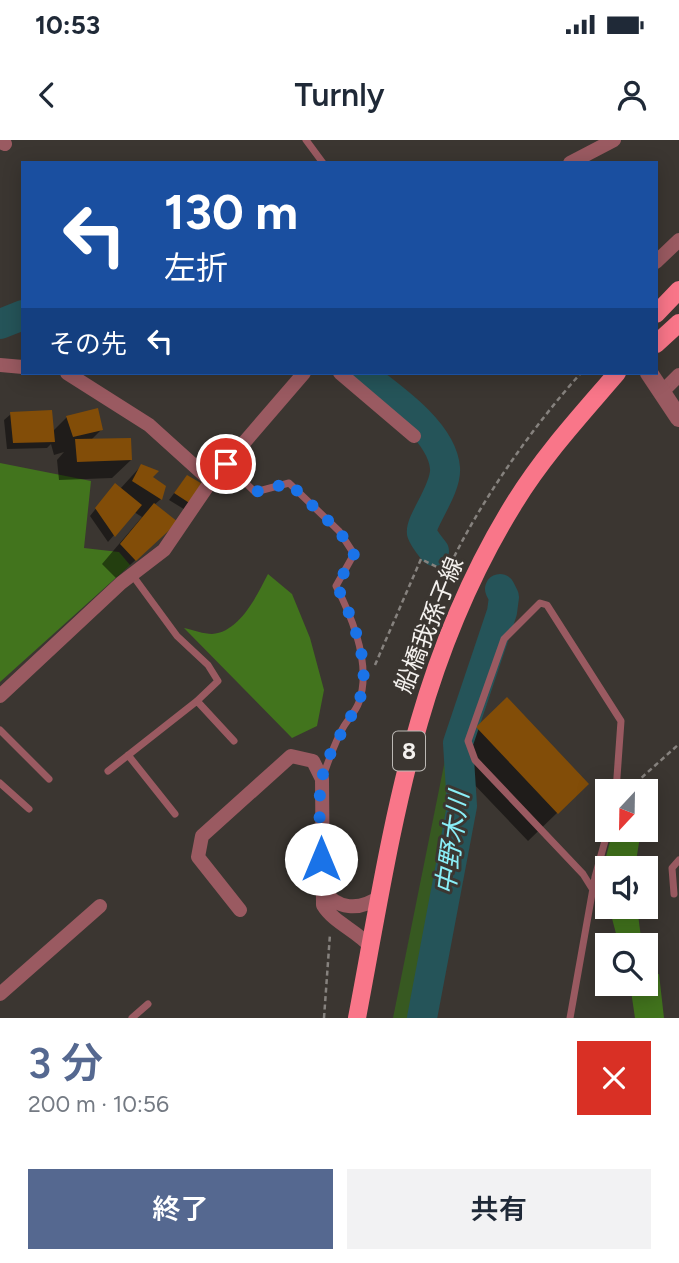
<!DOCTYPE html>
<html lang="ja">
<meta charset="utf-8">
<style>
body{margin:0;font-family:Figtree,"Noto Sans JP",sans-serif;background:#f2f2f3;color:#1f2937;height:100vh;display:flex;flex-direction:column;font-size:26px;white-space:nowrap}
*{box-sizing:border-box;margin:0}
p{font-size:23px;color:#747a83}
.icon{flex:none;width:38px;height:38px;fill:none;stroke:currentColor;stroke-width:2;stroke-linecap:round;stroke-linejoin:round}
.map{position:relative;height:878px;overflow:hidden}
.side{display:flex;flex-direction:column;background:#fff;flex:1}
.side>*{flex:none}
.hud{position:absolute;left:21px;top:21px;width:637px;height:214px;border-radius:0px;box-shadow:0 4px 18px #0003;background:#1a4fa0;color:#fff;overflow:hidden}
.needle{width:46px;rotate:202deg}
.fabs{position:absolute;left:595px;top:639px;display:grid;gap:14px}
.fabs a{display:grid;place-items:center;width:63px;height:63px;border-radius:0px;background:#fff;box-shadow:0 4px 18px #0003;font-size:35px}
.pin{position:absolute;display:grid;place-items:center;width:60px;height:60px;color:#fff;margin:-30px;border:4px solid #fff;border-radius:50%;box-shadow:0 2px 7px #0007}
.me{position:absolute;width:77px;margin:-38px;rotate:0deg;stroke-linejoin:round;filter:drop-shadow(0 0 5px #0008)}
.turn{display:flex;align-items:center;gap:24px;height:147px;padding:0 28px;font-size:32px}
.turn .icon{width:91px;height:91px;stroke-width:2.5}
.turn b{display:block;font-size:49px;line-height:60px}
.then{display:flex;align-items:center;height:66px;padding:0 28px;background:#0003;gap:14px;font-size:26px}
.round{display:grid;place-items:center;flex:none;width:74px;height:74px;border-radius:0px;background:#f2f2f3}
.headline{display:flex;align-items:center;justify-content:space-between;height:119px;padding:0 28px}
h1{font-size:42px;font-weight:600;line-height:52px;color:#556890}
.action{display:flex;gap:14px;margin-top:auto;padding:14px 28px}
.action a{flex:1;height:80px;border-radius:0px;background:#556890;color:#fff;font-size:28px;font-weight:600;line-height:80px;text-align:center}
.action a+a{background:#f2f2f3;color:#1f2937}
.status{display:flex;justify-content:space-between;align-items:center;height:49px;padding:0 35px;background:#fff;direction:ltr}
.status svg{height:19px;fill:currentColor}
header{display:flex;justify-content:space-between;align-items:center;height:91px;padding:0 28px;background:#fff;font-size:32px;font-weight:600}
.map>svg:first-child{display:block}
</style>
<div class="status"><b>10:53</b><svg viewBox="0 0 49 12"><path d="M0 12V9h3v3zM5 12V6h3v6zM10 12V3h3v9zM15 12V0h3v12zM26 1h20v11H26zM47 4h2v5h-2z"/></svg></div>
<header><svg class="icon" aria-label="back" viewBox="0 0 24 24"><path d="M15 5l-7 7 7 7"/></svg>Turnly<svg class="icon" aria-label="person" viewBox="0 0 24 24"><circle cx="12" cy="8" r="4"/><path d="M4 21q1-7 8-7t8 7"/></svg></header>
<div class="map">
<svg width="679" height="878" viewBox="0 0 679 878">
<rect width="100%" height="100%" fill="#3b3631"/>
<path fill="#375921" d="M447 610 453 650 410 878H393Z"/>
<path fill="#42741d" d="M0 323 91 341 84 408 119 412 130 425 0 542Z
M268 434 292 454 310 498 324 550 317 586 292 598 184 488C193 490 204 494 212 494 240 492 257 455 268 434Z
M613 690H641L635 728H607V757L602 732Z
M609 767H637L642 805H619Z
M646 830 647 836 659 834 664 878H635L630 844H646Z"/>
<path fill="#0007" d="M11 274 53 291 67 277 101 290 90 301 131 320 112 338 59 340 57 320 64 312 54 315 51 304 47 308 7 309 4 280Z
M141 326 151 337 161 359 154 365 157 400 116 438 102 424 142 377 134 372 108 402 90 376 109 352 120 349Z
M181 344 193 365 187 371 169 360Z
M507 560 558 672 528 701 448 617Z"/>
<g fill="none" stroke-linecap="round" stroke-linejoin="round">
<path stroke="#255459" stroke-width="30" d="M0 184 23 175
M360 233C387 254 442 290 445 328 447 349 419 383 422 393 424 399 430 406 434 411
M422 878 462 666 458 603 502 472 504 457 500 449"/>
</g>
<path fill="#824d08" d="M98 268 103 290 73 297 66 276Z
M52 270 55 302 13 303 10 272Z
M131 298 132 320 77 322 75 299Z
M141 324 159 331 153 337 166 346 162 360 132 341Z
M187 335 206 346 194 366 174 353Z
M115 343 142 365 115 397 95 368Z
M154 363 178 382 136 421 120 404Z
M507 557 589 644 558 674 476 587Z"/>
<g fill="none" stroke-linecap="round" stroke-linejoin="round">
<path stroke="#86827e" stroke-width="2.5" stroke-dasharray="5 3.5" stroke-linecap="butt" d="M375 525 421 419 447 432C476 367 533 286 581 233
M629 649 679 604
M324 878 330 794"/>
<path stroke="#9a5a61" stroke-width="7" d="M306 0 323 23
M226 324 255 352 289 343 339 391 354 414 336 446C353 479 372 525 359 562 356 571 349 578 344 586 335 601 329 620 323 636
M197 561 234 601
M0 590 49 639
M128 615 175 674
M108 631 197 561 218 541 208 525 177 496 133 436
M0 643 29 669
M593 750 583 734 475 620 468 601 504 499 540 463 547 465 621 581 616 651
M674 754 672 728 679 720
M132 878 148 864
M570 878 595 737 608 690"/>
<path stroke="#9a5a61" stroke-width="14" d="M0 2 5 4
M570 23 614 0
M656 122 679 100
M0 225 23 227
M67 233 149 285 211 341
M340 233 414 296
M662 252 679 235
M0 556 121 443 164 410 211 341 304 233
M322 747C336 771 360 771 381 756
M240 770 198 717 202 696 291 616 313 621 322 639 323 765C334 783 356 790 371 807
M0 854 100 766"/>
<path stroke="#9a5a61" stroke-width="18" d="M649 233 679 278"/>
<path stroke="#f97689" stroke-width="18" d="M656 174 679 150
M656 204 679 183
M357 878C392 693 413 526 515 362 544 315 581 275 617 233"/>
</g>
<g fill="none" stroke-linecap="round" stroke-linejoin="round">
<path stroke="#1a73e8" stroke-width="12" stroke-dasharray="0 21.6" d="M226 324 255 352 289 343 339 391 354 414 337 446C352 478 375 530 357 565 345 589 328 611 322 638 317 663 321 694 321 719"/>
</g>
<g text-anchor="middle" stroke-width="6" stroke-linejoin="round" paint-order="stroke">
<rect fill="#3b3631" stroke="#bcb9b5" stroke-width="2" x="393" y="591.5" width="32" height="39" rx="5"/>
<g font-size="23" font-weight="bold" fill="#f4f1ee">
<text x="409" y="619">8</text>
</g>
<g font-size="24" fill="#f4f1ee" stroke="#3b3631">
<text transform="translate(429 485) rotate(-68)" y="8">船橋我孫子線</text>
</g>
<g font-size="26" font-style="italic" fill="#8aeef7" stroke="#3b3631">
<text transform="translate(452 703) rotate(-82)" y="9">中野木川</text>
</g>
</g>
</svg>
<div class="fabs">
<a><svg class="needle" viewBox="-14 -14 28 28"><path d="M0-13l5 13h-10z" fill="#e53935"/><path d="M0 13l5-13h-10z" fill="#747a83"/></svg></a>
<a><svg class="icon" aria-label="sound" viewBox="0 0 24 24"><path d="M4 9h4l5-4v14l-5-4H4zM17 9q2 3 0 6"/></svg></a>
<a><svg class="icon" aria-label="search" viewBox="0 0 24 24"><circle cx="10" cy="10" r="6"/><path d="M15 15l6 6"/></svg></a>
</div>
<div class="pin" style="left:226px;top:324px;background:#d93025"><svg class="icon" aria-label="arrive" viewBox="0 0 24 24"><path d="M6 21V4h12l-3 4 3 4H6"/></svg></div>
<svg class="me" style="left:321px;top:719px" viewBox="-20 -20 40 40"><circle r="19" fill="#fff"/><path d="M0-13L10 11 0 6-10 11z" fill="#1a73e8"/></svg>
<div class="hud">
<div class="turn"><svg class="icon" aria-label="left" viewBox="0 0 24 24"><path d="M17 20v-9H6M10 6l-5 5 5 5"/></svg><div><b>130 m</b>左折</div></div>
<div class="then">その先<svg class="icon" aria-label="left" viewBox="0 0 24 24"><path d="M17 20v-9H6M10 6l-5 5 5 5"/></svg></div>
</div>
</div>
<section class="side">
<div class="headline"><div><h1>3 分</h1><p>200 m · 10:56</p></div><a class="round" style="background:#d93025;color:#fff"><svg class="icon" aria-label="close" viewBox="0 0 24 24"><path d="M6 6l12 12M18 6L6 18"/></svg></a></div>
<div class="action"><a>終了</a><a>共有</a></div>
</section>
